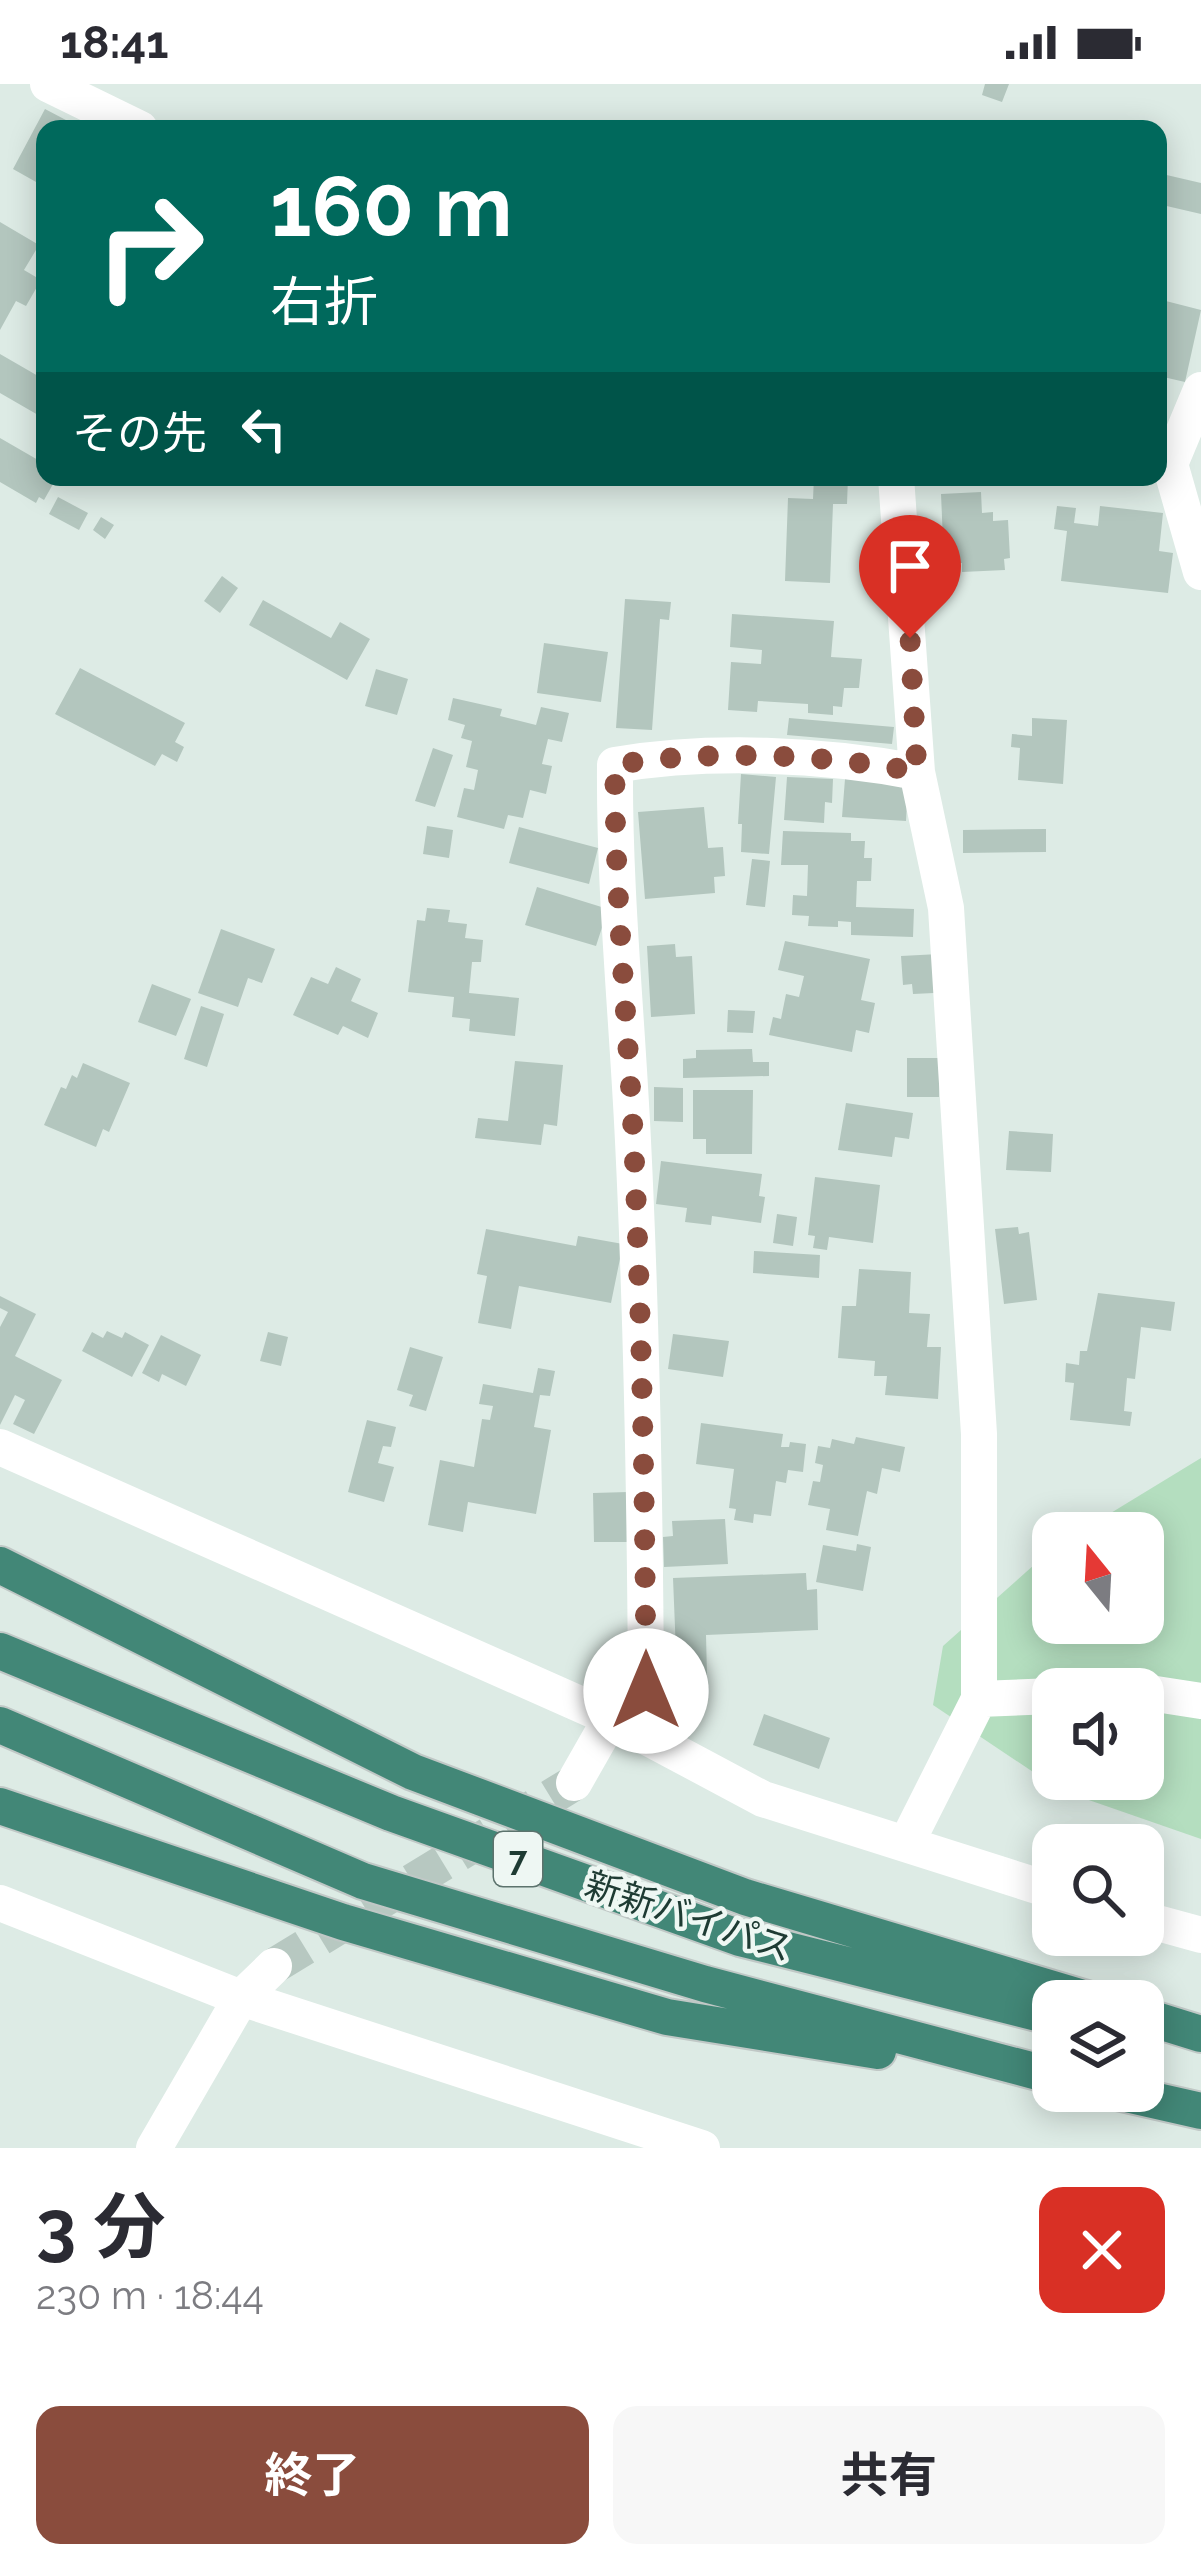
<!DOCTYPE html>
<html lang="ja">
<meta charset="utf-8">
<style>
body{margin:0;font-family:Raleway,"Noto Sans JP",sans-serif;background:#f7f7f7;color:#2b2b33;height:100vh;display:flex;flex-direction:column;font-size:45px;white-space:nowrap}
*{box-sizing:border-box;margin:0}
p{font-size:39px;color:#7c7c81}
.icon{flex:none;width:66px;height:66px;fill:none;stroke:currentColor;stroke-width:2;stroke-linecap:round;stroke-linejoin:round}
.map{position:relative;height:2064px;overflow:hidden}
.sheet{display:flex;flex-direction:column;background:#fff;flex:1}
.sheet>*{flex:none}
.guide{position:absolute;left:36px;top:36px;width:1131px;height:366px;border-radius:24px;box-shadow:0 6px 30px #0003;background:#00695c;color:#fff;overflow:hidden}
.needle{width:78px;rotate:342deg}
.tools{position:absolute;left:1032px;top:1428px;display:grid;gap:24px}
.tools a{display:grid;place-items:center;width:132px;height:132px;border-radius:24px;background:#fff;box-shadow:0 6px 30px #0003;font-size:60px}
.pin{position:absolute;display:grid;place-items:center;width:102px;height:102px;color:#fff;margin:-123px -51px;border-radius:50% 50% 50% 0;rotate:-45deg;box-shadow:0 0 12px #0007}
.pin .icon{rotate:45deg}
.me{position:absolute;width:132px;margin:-66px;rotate:0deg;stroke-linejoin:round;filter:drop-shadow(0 0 9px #0008)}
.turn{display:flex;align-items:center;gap:42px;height:252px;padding:0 36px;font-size:54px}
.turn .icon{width:156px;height:156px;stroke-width:2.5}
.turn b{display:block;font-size:84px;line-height:102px}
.then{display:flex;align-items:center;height:114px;padding:0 36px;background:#0003;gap:24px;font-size:45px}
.round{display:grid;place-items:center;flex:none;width:126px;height:126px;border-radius:24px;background:#f7f7f7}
.overview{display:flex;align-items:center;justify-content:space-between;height:204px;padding:0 36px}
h1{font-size:72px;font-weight:700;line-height:90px}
.primary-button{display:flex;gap:24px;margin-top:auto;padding:24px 36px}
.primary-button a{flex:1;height:138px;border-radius:24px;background:#8a4c3d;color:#fff;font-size:48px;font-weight:700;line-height:138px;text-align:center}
.primary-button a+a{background:#f7f7f7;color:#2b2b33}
.status{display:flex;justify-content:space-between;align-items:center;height:84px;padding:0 60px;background:#fff;direction:ltr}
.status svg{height:33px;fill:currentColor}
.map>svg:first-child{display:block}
</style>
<div class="status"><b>18:41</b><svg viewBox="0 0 49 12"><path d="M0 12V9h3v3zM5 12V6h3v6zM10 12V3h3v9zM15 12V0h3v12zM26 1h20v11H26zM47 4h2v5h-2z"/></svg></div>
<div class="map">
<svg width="1201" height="2064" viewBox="0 0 1201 2064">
<rect width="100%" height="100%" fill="#ddebe5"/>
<path fill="#b4debf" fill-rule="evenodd" d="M1201 1374V1755L1060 1706 933 1621 943 1562 1053 1464V1539H1143V1449H1078ZM1053 1605H1143V1695H1053Z"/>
<path fill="#b3c6be" d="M985 0H1009L1002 18 982 11Z
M45 25 83 45H45V103L13 85Z
M1158 89 1201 99V130L1158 120Z
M0 138 39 161 24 186 41 196 26 222 16 217 0 246Z
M1158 215 1201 226 1185 298 1159 292 1162 277 1158 275Z
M0 270 45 296V335L0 309Z
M0 354 45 380V393H57L44 416 39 413 36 419 0 398Z
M814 393H848L847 420H833L830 499 785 497 788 414 813 415Z
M981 408 982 429 993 428V437L1008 436 1010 474 1004 475 1005 486 962 488V479H944L941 410Z
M58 413 88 429 79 446 49 430Z
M1057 422 1076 424 1074 439 1098 442 1100 422 1163 429 1159 467 1173 469 1168 509 1061 497 1067 447 1054 445Z
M101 433 114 441 105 455 93 446Z
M222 492 238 504 220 529 204 517Z
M625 515 671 518 669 536 660 535 652 646 616 644Z
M263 516 331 554 340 538 370 555 347 596 249 541Z
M732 530 834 537 831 573 862 575 859 604H844L842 623 833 622V631L808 629V620L758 617 757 628 728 626 731 578 761 580 762 566 730 563Z
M544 559 608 568 601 618 537 609Z
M80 584 185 639 175 658 184 663 177 678 162 670 155 682 55 630Z
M376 585 408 595 397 631 365 622Z
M453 614 502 625 500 632 536 641 541 623 569 629 562 658 548 655 542 680 552 682 546 710 530 706 523 734 508 731 504 745 457 733 464 704 474 706 478 686 466 683 472 657 461 654 465 641 448 636Z
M789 634 894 643 892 660 787 651Z
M1032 634 1067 636 1063 700 1018 696 1020 664 1011 663 1012 650 1032 652Z
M433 664 453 671 435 723 415 717Z
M741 690 776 693 769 770 741 768 742 740H738Z
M787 693 833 695 832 719 825 718 824 739 784 736Z
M845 695 908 699 906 737 842 733Z
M704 723 708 764 723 763 725 792 714 793 715 809 645 815 638 728Z
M427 742 453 746 449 774 423 770Z
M519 743 598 764 589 800 509 779Z
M1046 745V768L963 769V746Z
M783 747 851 749V757H865L864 774H872L871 797H857L856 823 914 825 913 853 851 851V838L838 837V843L808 842 809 832 792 831 793 811 807 812 808 781H781Z
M752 775 770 777 765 823 746 821Z
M537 803 608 825 596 862 525 841Z
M427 824 450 826 448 838 467 840 465 854 483 856 481 878H472L469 909 519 914 515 952 469 947 470 935 452 933 454 913 408 908 417 836 425 837Z
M221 845 275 865 262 899 248 894 238 923 198 909Z
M785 857 870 875 861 916 875 919 869 949 856 946 852 968 769 951 773 933 781 935 786 910 799 913 804 892 778 886Z
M675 860 676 873 692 872 695 930 651 933 647 862Z
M939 870 934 909 913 910 912 900 903 901 901 872Z
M336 883 361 895 351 917 378 929 368 954 343 942 338 951 293 931 311 893 328 900Z
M152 900 191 915 176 952 138 938Z
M201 922 224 930 207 983 184 975Z
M728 926 755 927 753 949 727 948Z
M752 965 753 978H769V992L683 994V975L696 974V966Z
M907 974H940L939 1013H907Z
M515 977 563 981 557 1042 544 1040 541 1061 475 1054 478 1034 508 1037Z
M83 979 130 999 109 1048 103 1045 96 1063 44 1041 61 1003 66 1005 72 991 77 994Z
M654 1003 683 1004V1038L654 1037Z
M693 1006H753L752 1070H706V1055H693Z
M846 1019 913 1029 909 1055 895 1053 892 1073 838 1066Z
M1009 1047 1053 1050 1051 1088 1006 1086Z
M661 1077 762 1090 759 1112 765 1113 761 1139 712 1132 711 1141 685 1138 687 1124 656 1120Z
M815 1093 880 1101 873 1159 829 1153 827 1166 813 1164 815 1152 808 1151Z
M777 1130 797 1133 793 1162 773 1159Z
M1018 1143 1019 1150 1029 1148 1037 1216 1004 1220 995 1145Z
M486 1145 576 1162 578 1152 623 1160 611 1219 519 1202 511 1245 478 1239 487 1192 477 1190Z
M754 1167 820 1171 819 1194 753 1189Z
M859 1185 911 1188 909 1229 930 1230 927 1263H941L938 1315 885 1311 887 1292H874L875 1277 838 1274 842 1222H856Z
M1098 1209 1175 1218 1171 1247 1141 1243 1135 1295 1127 1294 1124 1327 1132 1328 1130 1342 1070 1336 1074 1299 1065 1298 1066 1279 1079 1281 1080 1267H1087Z
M0 1212 36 1230 15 1272 62 1296 34 1350 13 1340 25 1316 15 1311 0 1341V1243L8 1228 0 1224Z
M107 1247 122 1254 125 1248 149 1261 132 1293 82 1267 92 1248 103 1254Z
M268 1248 288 1253 281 1282 260 1277Z
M673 1250 729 1257 723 1293 668 1285Z
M161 1251 201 1271 186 1302 162 1290 159 1298 142 1289Z
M410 1263 443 1273 426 1327 409 1322 413 1311 397 1306Z
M538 1284 555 1287 550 1312 540 1311 534 1343 551 1346 536 1430 468 1418 463 1448 428 1441 440 1376 474 1383 482 1335 490 1336 493 1322 479 1320 483 1300 533 1309Z
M367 1336 396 1343 391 1363 383 1362 378 1379 394 1383 384 1418 348 1408Z
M701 1339 783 1350 781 1363H789L790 1358 806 1360 803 1388 788 1386 786 1399 776 1397 771 1432 754 1430 753 1439 734 1436 736 1425 729 1424 734 1385 696 1380Z
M856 1353 905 1363 900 1388 882 1384 877 1410 867 1407 858 1452 826 1446 830 1425 808 1421 813 1397 820 1398 823 1381 815 1379 818 1362 830 1364 832 1355 854 1360Z
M628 1408 629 1458H594L593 1409Z
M725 1435 728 1480 664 1483 663 1453 673 1452 672 1437Z
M857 1460 871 1463 863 1507 816 1498 823 1461 856 1467Z
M806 1489 807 1506 817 1505 818 1546 706 1551 707 1591 677 1593 673 1494Z
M764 1630 830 1654 819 1685 753 1661Z"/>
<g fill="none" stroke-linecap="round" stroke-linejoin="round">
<path stroke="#b7c8c1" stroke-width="36" stroke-dasharray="36 18" stroke-linecap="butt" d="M274 1882 574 1699"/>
<defs>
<path id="trunk" d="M0 1481 413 1688 745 1813 1093 1917
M0 1567 391 1729 740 1854 1053 1933
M0 1641 363 1797 705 1900 1053 1992
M0 1722 343 1838 667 1933 878 1967
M1143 1932 1201 1950
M1113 2007 1201 2027"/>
</defs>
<use href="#trunk" stroke="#c0c8c6" stroke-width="40"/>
<path stroke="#fff" stroke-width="36" d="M48 0 140 45
M1201 306 1170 380 1201 488
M896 393 917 688 946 824 979 1350V1615L906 1760
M0 1363 611 1634 763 1715 1053 1807
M1143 1608 1201 1617
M979 1615 1053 1612
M574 1699 611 1634 646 1607C645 1423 642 1240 633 1057 627 931 614 807 615 681 709 665 824 670 917 688
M0 1819 241 1914 702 2064
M1143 1835 1201 1851
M154 2064 241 1914 274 1882"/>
<use href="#trunk" stroke="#428777" stroke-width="36"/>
</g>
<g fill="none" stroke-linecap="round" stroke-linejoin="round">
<path stroke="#8a4c3d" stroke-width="21" stroke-dasharray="0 37.8" d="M646 1607C645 1426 642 1246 634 1066 628 937 614 810 615 681 709 665 824 670 917 688L910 554"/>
</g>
<g text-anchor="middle" stroke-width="9" stroke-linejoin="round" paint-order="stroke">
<rect fill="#eef7f3" stroke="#5c736d" stroke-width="3" x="494" y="1748" width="48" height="54" rx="9"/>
<g font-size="33" font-weight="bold" fill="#1e3b33">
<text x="518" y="1787">7</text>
</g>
<g font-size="36" fill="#1e3b33" stroke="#eef7f3">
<text transform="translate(689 1832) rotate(18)" y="13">新新バイパス</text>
</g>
</g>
</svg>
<div class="tools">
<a><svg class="needle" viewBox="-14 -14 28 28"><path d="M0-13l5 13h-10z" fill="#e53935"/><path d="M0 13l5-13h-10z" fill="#7c7c81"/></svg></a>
<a><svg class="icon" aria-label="sound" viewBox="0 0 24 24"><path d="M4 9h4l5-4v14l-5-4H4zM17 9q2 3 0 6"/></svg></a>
<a><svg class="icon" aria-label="search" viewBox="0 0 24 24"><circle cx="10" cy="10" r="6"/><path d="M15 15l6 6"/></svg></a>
<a><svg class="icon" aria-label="layers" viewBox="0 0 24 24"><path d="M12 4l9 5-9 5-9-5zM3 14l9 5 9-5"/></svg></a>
</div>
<div class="pin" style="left:910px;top:554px;background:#d93025"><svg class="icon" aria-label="arrive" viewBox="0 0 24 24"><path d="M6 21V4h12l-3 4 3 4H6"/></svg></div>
<svg class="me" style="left:646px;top:1607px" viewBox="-20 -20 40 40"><circle r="19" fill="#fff"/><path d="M0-13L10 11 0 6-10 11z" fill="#8a4c3d"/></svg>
<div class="guide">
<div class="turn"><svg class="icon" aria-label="right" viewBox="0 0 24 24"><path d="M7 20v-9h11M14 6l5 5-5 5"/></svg><div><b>160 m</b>右折</div></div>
<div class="then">その先<svg class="icon" aria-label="left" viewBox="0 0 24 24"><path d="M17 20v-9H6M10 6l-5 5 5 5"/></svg></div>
</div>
</div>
<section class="sheet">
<div class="overview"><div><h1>3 分</h1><p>230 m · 18:44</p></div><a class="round" style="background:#d93025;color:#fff"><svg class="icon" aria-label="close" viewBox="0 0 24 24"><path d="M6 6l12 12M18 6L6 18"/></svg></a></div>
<div class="primary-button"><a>終了</a><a>共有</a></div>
</section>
